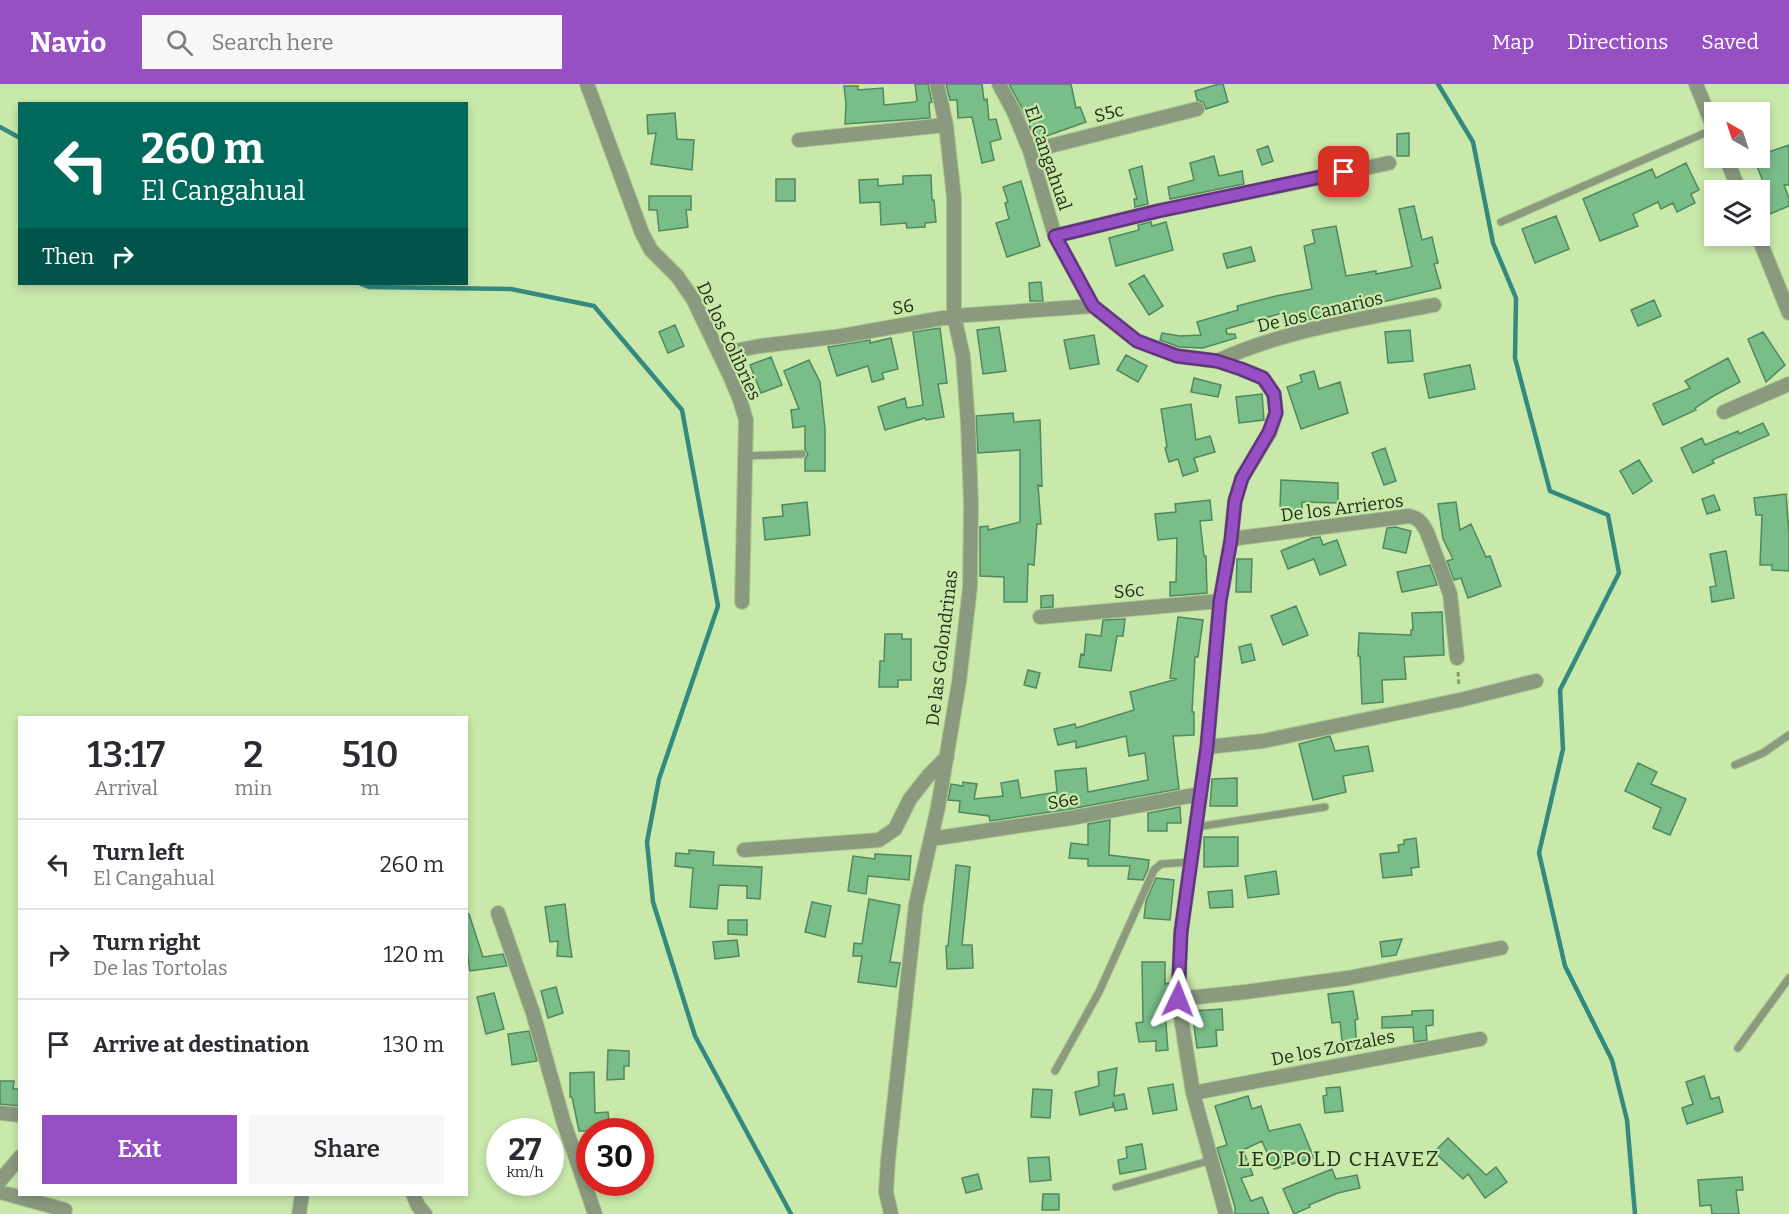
<!DOCTYPE html>
<style>
body{margin:0;font-family:Bitter,serif;background:#f7f7f7;color:#2b2b33;height:100vh;display:flex;flex-direction:column;font-size:22px;white-space:nowrap}
*{box-sizing:border-box;margin:0}
p{font-size:20px;color:#7c7c81}
.icon{flex:none;width:33px;height:33px;fill:none;stroke:currentColor;stroke-width:2;stroke-linecap:round;stroke-linejoin:round}
.map{position:relative;flex:1;overflow:hidden}
.details{position:absolute;left:18px;top:632px;width:450px;height:480px;display:flex;flex-direction:column;background:#fff;border-radius:0px;box-shadow:0 3px 9px #0003}
.details>*{flex:none}
.banner{position:absolute;left:18px;top:18px;width:450px;height:183px;border-radius:0px;box-shadow:0 3px 9px #0003;background:#00695c;color:#fff;overflow:hidden}
.needle{width:39px;rotate:321deg}
.controls{position:absolute;left:1704px;top:18px;display:grid;gap:12px}
.controls a{display:grid;place-items:center;width:66px;height:66px;border-radius:0px;background:#fff;box-shadow:0 3px 9px #0003;font-size:30px}
.speed{position:absolute;left:486px;top:1034px;display:flex;gap:12px;font-size:30px;font-weight:700;text-align:center}
.speed>*{display:grid;place-content:center;width:78px;height:78px;border-radius:50%;background:#fff;box-shadow:0 3px 9px #0003;line-height:1}
.speed small{font-size:15px;font-weight:400}
.speed .limit{border:9px solid #d22;background:#fff;color:#111}
.pin{position:absolute;display:grid;place-items:center;width:51px;height:51px;color:#fff;margin:-26px;border-radius:12px;box-shadow:0 3px 9px #0006}
.me{position:absolute;width:66px;margin:-33px;rotate:2deg;stroke-linejoin:round;filter:drop-shadow(0 0 4px #0008)}
.turn{display:flex;align-items:center;gap:21px;height:126px;padding:0 24px;font-size:27px}
.turn .icon{width:78px;height:78px;stroke-width:2.5}
.turn b{display:block;font-size:42px;line-height:51px}
.then{display:flex;align-items:center;height:57px;padding:0 24px;background:#0003;gap:12px;font-size:22px}
.eta{display:flex;justify-content:space-evenly;align-items:center;height:102px;text-align:center}
.eta b{font-size:36px;font-weight:600;line-height:42px}
.cta{display:flex;gap:12px;margin-top:auto;padding:12px 24px}
.cta a{flex:1;height:69px;border-radius:0px;background:#9750c3;color:#fff;font-size:24px;font-weight:600;line-height:69px;text-align:center}
.cta a+a{background:#f7f7f7;color:#2b2b33}
ul{padding:0;list-style:none}
li{display:flex;align-items:center;gap:18px;height:90px;padding:0 24px;border-top:2px solid #e1e1e2}
li div{flex:1}
li b{display:block;font-size:22px}
li em{font-style:normal}
header{display:flex;align-items:center;gap:36px;box-sizing:border-box;height:84px;padding:0 30px;background:#9750c3;color:#fff}
header strong{font-size:28px}
nav{display:flex;gap:33px;margin-inline-start:auto;font-size:21px}
.search{width:420px;height:54px;background:#f7f7f7;display:flex;align-items:center;gap:15px;box-sizing:border-box;padding:0 21px;border-radius:0px;color:#7c7c81;font-size:22px}
.map>svg:first-child{display:block}
</style>
<header>
<strong>Navio</strong>
<div class="search"><svg class="icon" aria-label="search" viewBox="0 0 24 24"><circle cx="10" cy="10" r="6"/><path d="M15 15l6 6"/></svg>Search here</div>
<nav><a>Map</a><a>Directions</a><a>Saved</a></nav>
</header>
<div class="map">
<svg width="1789" height="1130" viewBox="0 0 1789 1130">
<rect width="100%" height="100%" fill="#c9e9ab"/>
<g fill="none" stroke-linecap="round" stroke-linejoin="round">
<path stroke="#348a7f" stroke-width="4.5" d="M1438 0 1473 58 1493 159 1516 214 1515 274 1550 407 1608 431 1619 489 1560 606 1563 665 1539 769 1565 882 1612 976 1627 1036 1635 1130
M0 43 20 54
M361 200 369 203 511 205 594 222 682 326 718 522 659 695 647 758 653 818 695 952 791 1130"/>
</g>
<path fill="#79bd88" stroke="#51885e" stroke-width="1.5" d="M915 0H928L932 18 929 19 930 34 845 40 846 20 844 2H858V6L883 4 884 21 915 18 917 16Z
M946 0H982L984 16 987 15 989 36 996 35 1001 55 990 58 994 76 982 79 972 33 958 34 957 16H950Z
M1009 0H1071L1076 24 1080 23 1086 38 1035 56 1022 24Z
M1219 0H1223L1228 18 1206 25 1203 18 1197 16 1195 7Z
M675 29 677 55 694 56 692 86 651 80 656 49 648 50 647 31Z
M1760 45 1769 68 1789 61V101H1784L1789 114V122L1770 130 1763 113 1768 111 1754 74H1760Z
M1409 49V72H1397V50Z
M1268 62 1273 77 1262 81 1257 66Z
M1214 72 1219 92 1242 87 1244 100 1170 115 1168 103 1194 96 1190 79Z
M1686 79 1699 106 1691 110 1695 119 1677 128 1673 119 1661 125 1658 118 1633 130 1638 142 1600 157 1583 115 1652 85 1656 94Z
M1142 82 1148 120 1135 123 1134 115H1137L1129 86Z
M931 91 932 116H934L936 138 925 139V143L907 144 906 139 881 141 880 118 860 119 859 96 878 95V102L903 100V92Z
M776 95H795V117H776Z
M1021 97 1040 162 1007 173 996 139 1009 135 1005 119 1008 118 1003 103Z
M649 112H691V126H686L688 143 659 147 657 126H649Z
M1414 122 1422 156 1432 153 1438 179 1434 180 1441 204 1366 222 1367 225 1284 240 1282 229 1226 245 1227 250H1235L1236 254 1203 264 1179 263 1160 256 1162 249 1180 252 1201 251 1197 238 1238 226 1237 222 1276 212 1312 205 1304 162 1315 159 1312 146 1336 142 1346 192 1376 187V190L1412 183 1399 125Z
M1556 132 1569 165 1535 179 1522 145Z
M1151 138 1152 142 1166 138 1173 166 1116 182 1109 154 1139 146 1138 141Z
M1251 163 1255 177 1227 184 1223 170Z
M1144 191 1163 222 1149 231 1129 200Z
M1041 198 1043 217H1030L1029 199Z
M1654 216 1661 232 1638 242 1631 226Z
M675 241 684 262 668 269 659 248Z
M999 243 1006 287 983 290 977 246Z
M940 244 947 299 938 300 944 333 926 336 925 334 885 346 878 323 905 314 907 324 923 321 913 248Z
M1410 246 1413 277 1388 279 1385 248Z
M1763 248 1785 281 1766 298 1748 255Z
M1094 251 1099 280 1070 285 1064 256Z
M891 254 898 285 882 289 884 295 872 298 868 282 837 292 828 263 870 256V259Z
M1126 271 1147 282 1138 298 1117 286Z
M771 273 782 301 761 309 750 281Z
M1728 274 1740 298 1715 311 1695 324 1696 326 1663 341 1653 320 1690 304 1685 297Z
M809 276 820 298 825 345V387H805V375L808 370 805 366V342L793 344 791 326 799 325 784 287Z
M1470 281 1475 305 1429 314 1424 290Z
M1314 287 1319 305 1340 298 1348 329 1301 345 1287 303 1302 298 1300 291Z
M1194 294 1221 301 1218 313 1191 308Z
M1262 310 1264 336 1239 339 1236 313Z
M1191 320 1196 356 1210 352 1215 368 1194 374 1198 387 1183 392 1178 375 1169 378 1165 364 1167 363 1161 325Z
M1013 329 1014 338 1040 336 1042 402 1038 401 1041 440H1037L1034 481 1028 480 1027 518H1004V493L980 492V443L988 442V446L1020 438V366L978 369 976 332Z
M1763 339 1769 351 1712 376 1714 379 1693 389 1681 364 1702 354 1705 361 1738 347 1739 350Z
M1385 364 1396 397 1384 401 1372 369Z
M1639 376 1652 397 1633 410 1620 387Z
M1281 396 1338 399V419L1302 418V426H1280Z
M1786 410 1789 449V487L1772 486V481H1760L1762 431H1756L1754 414Z
M1714 411 1720 426 1707 430 1702 415Z
M1210 416 1212 436 1200 437 1204 472H1206L1207 509 1170 512V498H1176L1177 454 1158 456 1155 430 1176 428 1175 420Z
M807 418 810 451 765 456 763 434 783 432 782 421Z
M1456 418 1460 446 1471 440 1486 473 1490 472 1501 502 1468 514 1461 494 1454 496 1447 477 1453 475 1443 455 1438 420Z
M1395 443 1411 447 1406 469 1383 464 1387 444Z
M1320 453 1323 461 1337 456 1346 481 1320 491 1314 475 1288 485 1281 467 1312 454Z
M1726 467 1734 514 1712 518 1710 503 1716 502 1710 470Z
M1237 475H1252L1251 508H1236Z
M1430 481 1437 501 1402 508 1397 488Z
M1053 511V523L1041 524V512Z
M1296 522 1308 551 1283 561 1271 532Z
M1442 528 1444 571 1404 573 1406 595 1382 596 1383 618 1362 620 1360 572H1358L1359 549 1411 551V546H1413L1412 529Z
M1178 533 1203 536 1198 573H1195L1192 628H1194V651L1173 652 1179 705 1070 725 990 737 989 732 959 728 960 717 948 716 951 700 963 702V698L977 700 974 715 1003 712 1001 699 1018 696 1021 714 1057 708 1055 687 1086 684 1088 708 1148 696 1145 669 1129 672 1126 652 1076 664V657L1058 661 1054 645 1075 640 1076 644 1134 626 1130 608 1177 595 1170 594Z
M1125 535 1123 552H1117L1111 587 1079 583 1081 570 1084 571 1086 550 1101 552 1103 536Z
M885 550H902V555H911V596H898V603H879L880 577H884Z
M1251 560 1255 576 1242 579 1239 563Z
M1028 586 1040 589 1036 604 1024 601Z
M1330 652 1335 667 1368 662 1373 687 1343 692 1346 708 1313 716 1299 660Z
M1638 679 1657 688 1651 700 1686 715 1670 751 1653 744 1661 724 1625 707Z
M1237 694V722H1210L1212 695Z
M1180 723 1181 739H1167V747H1148V729Z
M1110 736 1109 771 1149 776 1148 785 1143 796 1128 795 1130 782H1088V775L1069 774 1071 759 1088 761V740Z
M1204 753H1238V782L1204 783Z
M1416 754 1419 783 1411 784 1412 791 1383 794 1380 770 1399 768 1398 761 1404 760V756Z
M689 766 714 768 713 781 762 783 760 815 747 814V802L719 801 717 825 690 823 693 784 675 782 676 769 689 770Z
M875 770 911 772 909 796 868 792 866 810 848 807 853 772 875 775Z
M956 781 970 783 962 861H972L973 884 947 885 946 862H948Z
M1276 787 1279 810 1248 814 1245 792Z
M1156 794 1174 796 1170 836 1144 834 1146 817Z
M1232 806 1233 823 1210 824 1208 808Z
M869 815 900 821 890 878 900 879 896 903 858 898 862 872H853L854 859 862 860Z
M812 818 831 822 825 853 805 848Z
M565 820 569 854 572 873 557 872 558 857 550 858 545 823Z
M466 830H469L483 873 503 870 507 882 470 887 466 861Z
M728 836H747V851L728 850Z
M1402 855 1396 871 1382 873 1380 858Z
M737 856 739 872 715 875 713 858Z
M1142 878H1165V900L1169 899V915H1164L1168 966 1156 967V957L1139 958 1136 939 1143 938Z
M556 903 563 929 548 934 541 907Z
M1353 907 1358 935 1355 936 1357 965 1343 966 1340 938 1332 939 1328 910Z
M494 909 504 945 486 950 477 913Z
M1222 925 1223 946H1216L1217 962 1197 964 1192 927Z
M1433 926V941L1426 942 1427 956 1414 958 1413 943 1382 944V933L1412 931V927Z
M529 947 537 977 512 981 508 950Z
M608 966 629 967V982H624V995L607 996Z
M1117 984 1114 1012 1124 1010 1127 1025 1115 1027 1113 1018V1023L1080 1031 1075 1008 1099 1002 1098 988Z
M594 988 595 1029 608 1028 610 1047H579L572 1013H570V989Z
M1704 992 1711 1015 1719 1013 1723 1028 1687 1040 1682 1024 1693 1020 1686 998Z
M0 997H14L13 1005H20V1022L0 1020Z
M1173 1000 1177 1026 1153 1030 1148 1004Z
M1340 1003 1343 1027 1325 1029 1323 1012 1327 1011 1326 1004Z
M1033 1005 1052 1006 1050 1034 1031 1033Z
M1248 1012 1252 1025 1261 1022 1269 1047 1300 1040 1314 1074 1274 1085 1262 1057 1243 1066 1253 1091 1241 1094 1251 1117 1262 1113 1269 1130H1235V1123L1217 1064 1227 1061 1215 1022Z
M1448 1054 1486 1091 1496 1083 1507 1098 1485 1114 1468 1090 1463 1095 1434 1068Z
M1142 1060 1146 1085 1120 1090 1118 1076 1127 1074 1126 1063Z
M1049 1073 1051 1096 1030 1098 1028 1074Z
M1332 1085 1336 1095 1357 1091 1360 1104 1338 1109 1309 1121 1310 1123 1294 1130 1283 1105Z
M978 1090 982 1105 966 1109 962 1094Z
M1742 1093 1743 1106H1736L1739 1130H1712L1711 1121 1700 1122 1698 1096Z
M1043 1110H1059V1126H1042Z"/>
<g fill="none" stroke-linecap="round" stroke-linejoin="round">
<defs>
<path id="lane" d="M1501 138 1714 45
M744 372 802 370
M1735 681 1763 669 1789 651
M1197 743 1325 723
M1738 964 1789 894
M1055 987 1099 908 1154 786 1161 780 1191 778
M1116 1103 1212 1076"/>
<path id="street" d="M587 0 642 149 651 166 677 192 693 215 730 292 740 316 746 336 742 518
M999 0 1014 28 1030 67 1055 152 1093 222 1137 257 1177 272 1217 277 1241 285 1263 294 1274 310 1276 329 1270 348 1242 394 1235 417 1231 455 1220 517 1207 663 1181 848 1178 915 1193 1009 1226 1130
M1696 0 1714 45
M799 56 946 41
M1030 67 1197 25
M1726 74 1739 106
M1055 152 1158 127 1389 79
M1758 152 1789 229
M719 270 760 262 842 252 954 232 1093 222
M1217 277C1285 246 1361 235 1434 221
M1724 328 1789 300
M1231 455 1409 432C1419 434 1422 439 1427 448L1450 510 1457 574
M1040 533 1220 517
M1207 663 1263 657 1460 616 1536 597
M931 755 1071 734 1200 710
M744 766 879 756 895 745 910 715 928 692 947 673
M498 829 533 929 563 1036 595 1130
M1178 915 1245 908 1348 894 1501 864
M1193 1009 1480 955
M0 1029 20 1031
M0 1097 20 1073
M0 1108 65 1126
M413 1110 418 1122 425 1130
M299 1130 302 1110
M891 1130 886 1108 888 1076 916 820 938 723 959 598 970 503 971 420 968 340 963 272 954 232V114L946 41 937 0"/>
</defs>
<use href="#lane" stroke="#abc790" stroke-width="9"/>
<use href="#street" stroke="#abc790" stroke-width="16"/>
<path stroke="#859d6e" stroke-width="3" stroke-dasharray="4.5 3" stroke-linecap="butt" d="M1458 588 1459 602"/>
<use href="#lane" stroke="#8b997f" stroke-width="7"/>
<use href="#street" stroke="#8b997f" stroke-width="14"/>
</g>
<g fill="none" stroke-linecap="round" stroke-linejoin="round">
<defs>
<path id="route" d="M1178 915 1181 848 1207 663 1220 517 1231 456 1235 417 1242 394 1269 348 1276 329 1274 310 1263 294 1241 285 1217 277 1177 272 1137 257 1093 222 1055 152 1158 127 1344 88"/>
</defs>
<use href="#route" stroke="#62347f" stroke-width="15"/>
<use href="#route" stroke="#9750c3" stroke-width="10"/>
</g>
<g text-anchor="middle" stroke-width="4.5" stroke-linejoin="round" paint-order="stroke">
<g font-size="18" fill="#222e16" stroke="#c9e9ab">
<text transform="translate(1109 29) rotate(-14)" y="6">S5c</text>
<text transform="translate(1048 74) rotate(71)" y="6">El Cangahual</text>
<text transform="translate(903 223) rotate(-10)" y="6">S6</text>
<text transform="translate(1320 228) rotate(-13)" y="6">De los Canarios</text>
<text transform="translate(729 257) rotate(65)" y="6">De los Colibries</text>
<text transform="translate(1342 424) rotate(-7)" y="6">De los Arrieros</text>
<text transform="translate(1129 507) rotate(-5)" y="6">S6c</text>
<text transform="translate(942 564) rotate(-83)" y="6">De las Golondrinas</text>
<text transform="translate(1063 717) rotate(-10)" y="6">S6e</text>
<text transform="translate(1333 964) rotate(-11)" y="6">De los Zorzales</text>
</g>
<g font-size="21" letter-spacing="1.5" fill="#222e16" stroke="#c9e9ab">
<text x="1339" y="1082">LEOPOLD CHAVEZ</text>
</g>
</g>
</svg>
<div class="controls">
<a><svg class="needle" viewBox="-14 -14 28 28"><path d="M0-13l5 13h-10z" fill="#e53935"/><path d="M0 13l5-13h-10z" fill="#7c7c81"/></svg></a>
<a><svg class="icon" aria-label="layers" viewBox="0 0 24 24"><path d="M12 4l9 5-9 5-9-5zM3 14l9 5 9-5"/></svg></a>
</div>
<div class="speed"><div>27<small>km/h</small></div><div class="limit">30</div></div>
<div class="pin" style="left:1344px;top:88px;background:#d93025"><svg class="icon" aria-label="arrive" viewBox="0 0 24 24"><path d="M6 21V4h12l-3 4 3 4H6"/></svg></div>
<svg class="me" style="left:1178px;top:915px" viewBox="-20 -20 40 40"><path d="M0-17L14 15 0 8-14 15z" fill="#9750c3" stroke="#fff" stroke-width="4"/></svg>
<div class="banner">
<div class="turn"><svg class="icon" aria-label="left" viewBox="0 0 24 24"><path d="M17 20v-9H6M10 6l-5 5 5 5"/></svg><div><b>260 m</b>El Cangahual</div></div>
<div class="then">Then<svg class="icon" aria-label="right" viewBox="0 0 24 24"><path d="M7 20v-9h11M14 6l5 5-5 5"/></svg></div>
</div>
<section class="details">
<div class="eta">
<div><b>13:17</b><p>Arrival</p></div>
<div><b>2</b><p>min</p></div>
<div><b>510</b><p>m</p></div>
</div>
<ul>
<li><svg class="icon" aria-label="left" viewBox="0 0 24 24"><path d="M17 20v-9H6M10 6l-5 5 5 5"/></svg><div><b>Turn left</b><p>El Cangahual</p></div><em>260 m</em></li>
<li><svg class="icon" aria-label="right" viewBox="0 0 24 24"><path d="M7 20v-9h11M14 6l5 5-5 5"/></svg><div><b>Turn right</b><p>De las Tortolas</p></div><em>120 m</em></li>
<li><svg class="icon" aria-label="arrive" viewBox="0 0 24 24"><path d="M6 21V4h12l-3 4 3 4H6"/></svg><div><b>Arrive at destination</b></div><em>130 m</em></li>
</ul>
<div class="cta"><a>Exit</a><a>Share</a></div>
</section>
</div>
